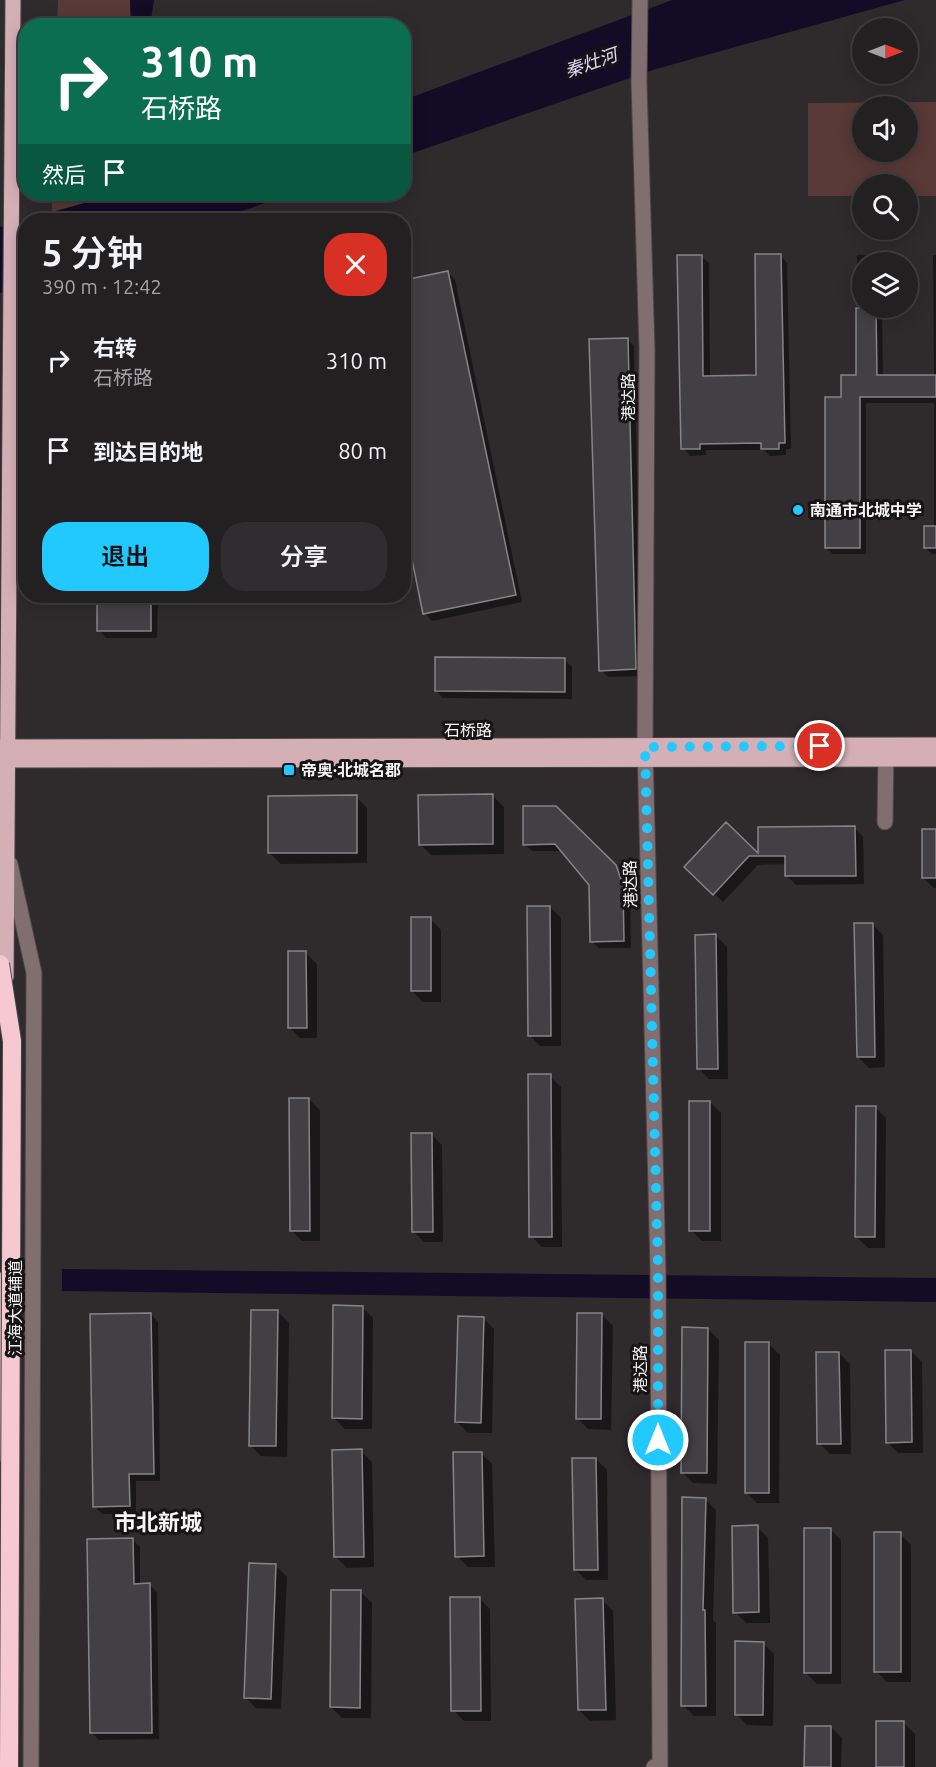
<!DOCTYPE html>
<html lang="zh">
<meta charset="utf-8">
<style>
body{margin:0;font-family:Ubuntu,"Noto Sans SC",sans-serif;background:#2f2d2f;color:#f1f3f6;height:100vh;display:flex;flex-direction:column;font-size:22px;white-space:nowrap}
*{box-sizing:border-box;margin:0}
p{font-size:20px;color:#a3a3a5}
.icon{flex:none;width:33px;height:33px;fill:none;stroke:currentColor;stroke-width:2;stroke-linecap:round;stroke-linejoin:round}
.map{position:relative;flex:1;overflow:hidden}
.details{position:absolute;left:18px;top:213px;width:393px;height:390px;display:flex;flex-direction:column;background:#232022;border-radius:24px;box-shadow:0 3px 15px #0003,0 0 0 2px #403e40}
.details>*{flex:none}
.hud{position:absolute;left:18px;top:18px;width:393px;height:183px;border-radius:24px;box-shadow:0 3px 15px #0003,0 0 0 2px #403e40;background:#0b6e4f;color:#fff;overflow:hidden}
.needle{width:39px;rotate:90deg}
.fabs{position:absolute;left:852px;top:18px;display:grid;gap:12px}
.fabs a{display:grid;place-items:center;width:66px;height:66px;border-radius:50%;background:#232022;box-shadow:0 3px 15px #0003,0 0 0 2px #403e40;font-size:30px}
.pin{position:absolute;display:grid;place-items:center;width:51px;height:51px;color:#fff;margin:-26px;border:3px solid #fff;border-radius:50%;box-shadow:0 2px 6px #0007}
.me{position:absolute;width:66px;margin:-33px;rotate:0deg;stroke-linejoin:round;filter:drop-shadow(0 0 4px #0008)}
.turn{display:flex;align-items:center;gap:21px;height:126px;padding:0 24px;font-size:27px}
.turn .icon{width:78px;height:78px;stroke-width:2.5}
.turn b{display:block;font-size:42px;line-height:51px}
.then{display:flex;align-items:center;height:57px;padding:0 24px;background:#0003;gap:12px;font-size:22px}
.round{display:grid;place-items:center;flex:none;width:63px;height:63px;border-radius:24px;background:#2f2d2f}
.summary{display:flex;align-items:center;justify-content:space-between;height:102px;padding:0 24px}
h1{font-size:36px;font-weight:600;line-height:45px}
.button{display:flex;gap:12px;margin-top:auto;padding:12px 24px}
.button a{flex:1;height:69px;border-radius:24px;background:#22c9fe;color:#111;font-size:24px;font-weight:600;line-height:69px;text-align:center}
.button a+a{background:#2f2d2f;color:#f1f3f6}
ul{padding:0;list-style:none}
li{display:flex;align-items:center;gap:18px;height:90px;padding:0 24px}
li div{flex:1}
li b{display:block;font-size:22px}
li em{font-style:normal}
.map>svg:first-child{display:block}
</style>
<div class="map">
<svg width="936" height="1767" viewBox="0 0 936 1767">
<rect width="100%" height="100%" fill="#2f2b2d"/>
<path fill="#593935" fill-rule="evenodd" d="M58 0H130L131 25H57Z
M936 102V196H908V184H862V196H808V103ZM862 106H908V152H862Z
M52 194H116L52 212Z"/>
<path fill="#140b26" d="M130 0H154L150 25H131Z
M672 0H905L656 69 404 156V100Z
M116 194H293L214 220H26L25 284 0 293V227Z
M62 1269 936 1278V1302L62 1291Z"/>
<path fill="#0007" d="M780 255 787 263 791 449H786V455L770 456 764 450H706V455L690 456 683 448 701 256 709 263 710 377H758Z
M857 255H875L882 262H862V308H882L883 376H934L933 255H936V554H932L925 548 934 527V403H866V554H833L826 548 843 398 858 376Z
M448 272 455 280 522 602 432 621 425 613 404 512V282Z
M627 339 634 346 642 676 608 677 601 670Z
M99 596H158L157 638H106L99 630Z
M565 660 572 667V699L443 698 436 691Z
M493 796 504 807V854L431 855 420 844Z
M356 797 367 808V863L281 864 270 853Z
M555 807 623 874 630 894 631 948H599L591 941 590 885 563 851H532L524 844Z
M726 825 759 857V829L855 828 863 837 864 884 796 885 787 876V864L758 865 723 902 686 867Z
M936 830V888H934L923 878Z
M550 907 561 918V1046H540L529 1035Z
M430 919 441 930V1002H423L412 991Z
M872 924 883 935 885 1067 869 1068 858 1057Z
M716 936 727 947 728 1079H709L698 1068Z
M306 953 317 964V1038H300L289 1027Z
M550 1076 561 1087 562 1247H542L531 1236Z
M309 1099 320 1110V1241H302L291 1230Z
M710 1102 721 1113V1241H702L691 1230Z
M875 1107 886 1118 885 1248H868L857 1237Z
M431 1134 442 1145 443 1242H424L413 1231Z
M362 1307 373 1318 372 1429H345L334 1418Z
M278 1312 289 1323 287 1457 261 1456 250 1445Z
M151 1314 158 1322 160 1481H136V1513L102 1514 94 1506Z
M602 1315 613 1326 611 1430 588 1429 577 1418Z
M483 1318 494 1329 492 1433H468L457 1422Z
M708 1329 719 1340 717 1484 693 1483 682 1472Z
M769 1344 780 1355 779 1503H757L746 1492Z
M911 1351 922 1362 923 1453H898L887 1442Z
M839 1353 850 1364 851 1454H830L819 1443Z
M361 1451 372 1462 374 1567 347 1568 336 1557Z
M481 1453 492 1464 495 1567H468L457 1556Z
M596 1459 607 1470 608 1580H586L575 1569Z
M705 1499 716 1510 713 1620 716 1623V1716H694L683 1705Z
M757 1527 768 1538 770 1623H746L735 1612Z
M830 1529 841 1540V1684H817L806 1673Z
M900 1534 911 1545V1682H887L876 1671Z
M132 1539 140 1547V1585H149L157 1592 159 1739 99 1740 92 1733Z
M276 1566 287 1577 281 1709 256 1708 245 1697Z
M361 1592 372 1603 371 1718H342L331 1707Z
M479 1598 490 1609 491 1721H464L453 1710Z
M602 1600 613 1611 616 1720 590 1721 579 1710Z
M763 1643 774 1654 773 1726 747 1725 736 1714Z
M904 1723 915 1734V1767H878Z
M831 1727 842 1738 841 1767H806Z"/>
<path fill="#434044" stroke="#878488" stroke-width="1.5" d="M755 254H781L785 443H779V449H761V443L700 444V449H681L677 255H702L703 376 756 375Z
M448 271 516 595 423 614 404 520V280Z
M856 308H876L877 375H936V397H860V548H825V397H841V375H856Z
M628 338 636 669 599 671 589 339Z
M924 526H936V548H924Z
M97 596H151V631H97Z
M435 657 565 658V692L435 691Z
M493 794V844L419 845 418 795Z
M357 795V853H268V796Z
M523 806H556L616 865 623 885 624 941 590 942 589 885 555 844 523 845Z
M726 822 758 853V827L855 826 856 876H785V856H749L713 895 684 867Z
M922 829H936V878H922Z
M527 906H550L551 1036H528Z
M411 917H431V991H411Z
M854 923H873L875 1057H857Z
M716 934 718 1069H697L695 935Z
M288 951H306L307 1028H288Z
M528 1074H551L552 1237H529Z
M289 1098H309L310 1231H290Z
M689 1101H710V1231H689Z
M856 1106H876L875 1237H855Z
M411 1133H432L433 1232H412Z
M333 1305 363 1306 362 1419 332 1418Z
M251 1310H278L276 1446H249Z
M151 1313 154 1474H129L130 1506 93 1507 90 1314Z
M577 1313H602L601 1419H576Z
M458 1316 484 1317 481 1423 455 1422Z
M682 1327 708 1328 707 1473H681Z
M745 1342H769V1493H745Z
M885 1350H911L912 1442 886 1443Z
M816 1352H839L841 1444H817Z
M362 1449 364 1557H334L332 1450Z
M453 1452H482L484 1556 455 1557Z
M572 1458H596L598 1570H574Z
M682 1497 706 1498 703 1610H705L706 1706H681Z
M758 1525 759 1612 733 1613 732 1526Z
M804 1528H831V1673H804Z
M874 1532H901V1672H874Z
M133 1538 134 1584 150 1583 152 1733H90L87 1539Z
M249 1563 276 1564 271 1699 244 1698Z
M331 1590H361L360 1708 330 1707Z
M450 1597H480L481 1711H451Z
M603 1598 606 1710H578L575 1599Z
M735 1641 764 1642 763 1715H735Z
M876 1721H904V1767H876Z
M805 1726H831V1767H804Z"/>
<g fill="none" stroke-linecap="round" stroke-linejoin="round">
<defs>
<path id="minor" d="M640 0 639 83 647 350 645 747 658 1270 660 1767H654
M885 822 886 748
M10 864 34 973 31 1767"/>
<path id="major" d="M0 747 936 745
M0 760 936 759
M6 977 13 0
M0 1454 2 1280"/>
</defs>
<use href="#minor" stroke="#4b4749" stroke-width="17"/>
<use href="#major" stroke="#4b4749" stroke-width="17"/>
<use href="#minor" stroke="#806e71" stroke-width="15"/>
<use href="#major" stroke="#d4afb6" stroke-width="15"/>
<defs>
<path id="highway-bridge" d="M0 964 12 1041 9 1767"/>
</defs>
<use href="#highway-bridge" stroke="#4b4749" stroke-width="20" stroke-linecap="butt"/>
<use href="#highway-bridge" stroke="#f6c9d2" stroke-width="18"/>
</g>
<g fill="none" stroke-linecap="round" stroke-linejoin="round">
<path stroke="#22c9fe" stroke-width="10" stroke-dasharray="0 18" d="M658 1440V1270L645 747 820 746"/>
</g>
<g fill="#22c9fe" stroke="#161415" stroke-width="2">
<circle cx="798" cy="510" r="6"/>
<rect x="283" y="764" width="12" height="12" rx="3"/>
</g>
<g text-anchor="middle" stroke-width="6" stroke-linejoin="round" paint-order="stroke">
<g font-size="16" fill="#f7f4f5" stroke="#161415">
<text transform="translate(628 397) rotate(-90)" y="6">港达路</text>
<text x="468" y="736">石桥路</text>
<text transform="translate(630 884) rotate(-91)" y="6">港达路</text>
<text transform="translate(15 1308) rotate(-90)" y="6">江海大道辅道</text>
<text transform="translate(640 1369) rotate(-90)" y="6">港达路</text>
</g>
<g font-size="16" font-weight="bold" fill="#f7f4f5" stroke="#161415" text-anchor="start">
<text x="810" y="516">南通市北城中学</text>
<text x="301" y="776">帝奥·北城名郡</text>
</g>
<g font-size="18" font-style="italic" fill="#e2dafe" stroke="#161415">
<text transform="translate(591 63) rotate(-19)" y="6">秦灶河</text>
</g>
<g font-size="22" font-weight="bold" fill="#f7f4f5" stroke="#161415">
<text x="158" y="1530">市北新城</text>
</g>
</g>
</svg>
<div class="fabs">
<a><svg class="needle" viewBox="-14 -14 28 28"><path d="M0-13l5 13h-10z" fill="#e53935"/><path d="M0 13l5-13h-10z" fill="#a3a3a5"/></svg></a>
<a><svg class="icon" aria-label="sound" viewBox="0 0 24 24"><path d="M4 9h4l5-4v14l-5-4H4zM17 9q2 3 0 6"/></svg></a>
<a><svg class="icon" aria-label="search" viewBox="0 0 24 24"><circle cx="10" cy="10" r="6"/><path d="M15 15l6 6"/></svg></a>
<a><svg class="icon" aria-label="layers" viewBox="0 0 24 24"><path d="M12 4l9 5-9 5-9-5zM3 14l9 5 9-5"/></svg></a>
</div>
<div class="pin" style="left:820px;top:746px;background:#d93025"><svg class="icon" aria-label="arrive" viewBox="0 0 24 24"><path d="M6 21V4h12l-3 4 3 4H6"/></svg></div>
<svg class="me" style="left:658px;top:1440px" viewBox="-20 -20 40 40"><circle r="17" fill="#22c9fe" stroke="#fff" stroke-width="3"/><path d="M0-11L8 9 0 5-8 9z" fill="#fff"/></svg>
<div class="hud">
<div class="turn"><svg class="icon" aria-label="right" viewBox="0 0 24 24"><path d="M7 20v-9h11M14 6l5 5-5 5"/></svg><div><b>310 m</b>石桥路</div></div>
<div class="then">然后<svg class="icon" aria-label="arrive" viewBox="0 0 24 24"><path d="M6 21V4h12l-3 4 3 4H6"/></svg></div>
</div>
<section class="details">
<div class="summary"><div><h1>5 分钟</h1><p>390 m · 12:42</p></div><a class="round" style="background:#d93025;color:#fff"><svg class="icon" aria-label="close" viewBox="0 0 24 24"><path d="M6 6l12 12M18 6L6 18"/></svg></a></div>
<ul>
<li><svg class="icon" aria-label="right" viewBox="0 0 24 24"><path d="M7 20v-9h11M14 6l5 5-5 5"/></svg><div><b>右转</b><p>石桥路</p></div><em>310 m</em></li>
<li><svg class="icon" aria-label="arrive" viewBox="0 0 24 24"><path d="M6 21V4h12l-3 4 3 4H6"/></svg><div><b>到达目的地</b></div><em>80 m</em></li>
</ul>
<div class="button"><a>退出</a><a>分享</a></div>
</section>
</div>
